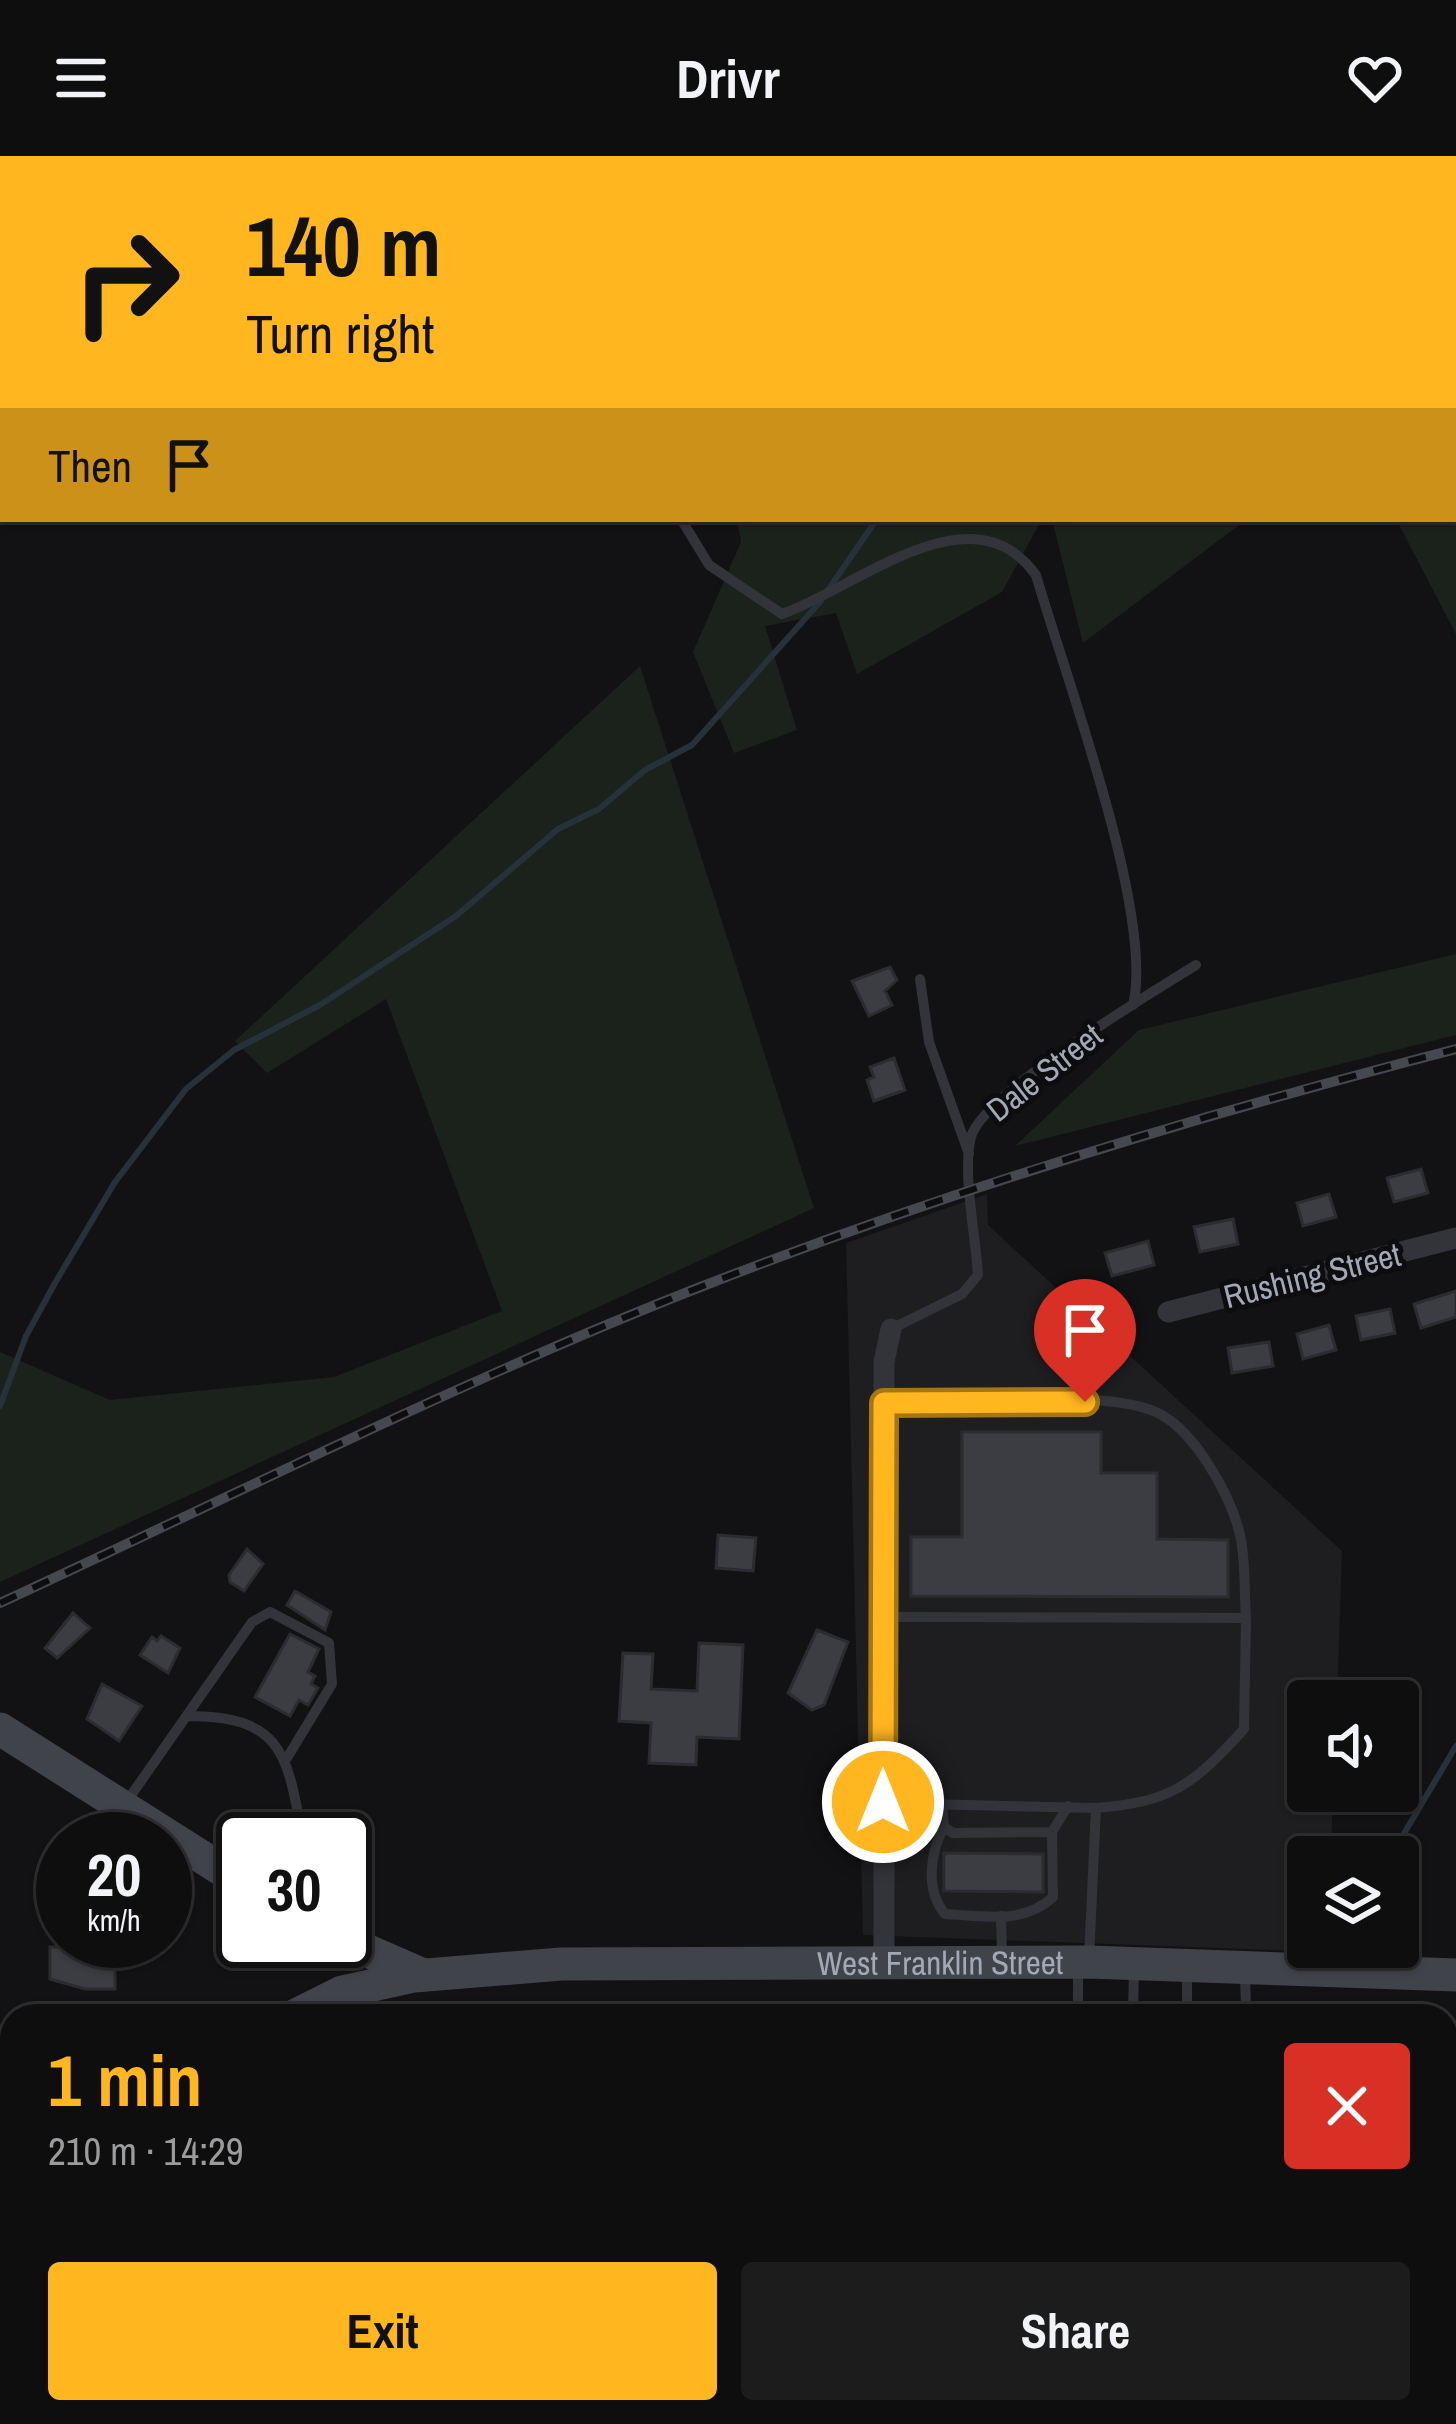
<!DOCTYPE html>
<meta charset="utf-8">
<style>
body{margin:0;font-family:"Archivo Narrow",sans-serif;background:#1c1c1d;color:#f1f3f6;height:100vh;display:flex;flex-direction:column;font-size:45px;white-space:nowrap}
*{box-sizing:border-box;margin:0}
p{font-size:39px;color:#9b9c9e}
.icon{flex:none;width:66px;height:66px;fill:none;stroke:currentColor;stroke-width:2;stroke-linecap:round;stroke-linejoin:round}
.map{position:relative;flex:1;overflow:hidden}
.side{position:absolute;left:0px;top:1848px;width:1458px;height:420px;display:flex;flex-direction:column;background:#0e0e0f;border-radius:36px 36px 0 0;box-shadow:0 3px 9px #0004,0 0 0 3px #2e2e2f}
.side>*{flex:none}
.top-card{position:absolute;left:0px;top:0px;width:1458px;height:366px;box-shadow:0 3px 9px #0004,0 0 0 3px #2e2e2f;background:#ffb61f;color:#111;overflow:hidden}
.tools{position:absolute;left:1287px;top:1524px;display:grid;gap:24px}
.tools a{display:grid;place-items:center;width:132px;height:132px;border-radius:12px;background:#0e0e0f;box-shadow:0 3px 9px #0004,0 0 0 3px #2e2e2f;font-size:60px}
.speed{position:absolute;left:36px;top:1656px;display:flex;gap:24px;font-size:60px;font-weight:700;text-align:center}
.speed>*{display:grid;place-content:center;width:156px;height:156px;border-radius:50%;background:#0e0e0f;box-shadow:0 3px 9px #0004,0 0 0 3px #2e2e2f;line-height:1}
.speed small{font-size:30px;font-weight:400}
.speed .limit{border:6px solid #111;border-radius:18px;background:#fff;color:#111}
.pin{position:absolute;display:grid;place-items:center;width:102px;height:102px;color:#fff;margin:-123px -51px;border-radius:50% 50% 50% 0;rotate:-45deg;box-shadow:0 0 12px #0007}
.pin .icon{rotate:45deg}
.me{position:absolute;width:132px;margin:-66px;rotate:0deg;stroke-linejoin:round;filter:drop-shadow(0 0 9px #0008)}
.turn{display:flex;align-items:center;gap:42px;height:252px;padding:0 48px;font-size:54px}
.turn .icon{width:156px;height:156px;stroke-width:2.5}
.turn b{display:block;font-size:84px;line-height:102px}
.then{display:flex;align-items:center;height:114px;padding:0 48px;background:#0003;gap:24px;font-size:45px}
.round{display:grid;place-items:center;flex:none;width:126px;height:126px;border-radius:12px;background:#1c1c1d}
.overview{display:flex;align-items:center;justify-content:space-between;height:204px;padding:0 48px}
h1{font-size:72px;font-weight:800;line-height:90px;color:#ffb61f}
.button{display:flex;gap:24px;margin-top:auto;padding:24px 48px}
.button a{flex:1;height:138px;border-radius:12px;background:#ffb61f;color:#111;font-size:48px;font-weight:800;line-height:138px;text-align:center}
.button a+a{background:#1c1c1d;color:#f1f3f6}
header{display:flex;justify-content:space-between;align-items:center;height:156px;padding:0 48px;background:#0e0e0f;font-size:54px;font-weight:800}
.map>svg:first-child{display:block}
</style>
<header><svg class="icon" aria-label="menu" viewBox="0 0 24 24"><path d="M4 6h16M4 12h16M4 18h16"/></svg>Drivr<svg class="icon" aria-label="heart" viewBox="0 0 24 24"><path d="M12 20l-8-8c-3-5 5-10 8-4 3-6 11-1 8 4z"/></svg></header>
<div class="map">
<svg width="1456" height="2268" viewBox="0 0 1456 2268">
<rect width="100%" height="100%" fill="#121214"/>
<path fill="#1e1e21" d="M987 1038 988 1069 1342 1395 1337 1545H1308V1635H1333L1331 1701H1308V1791H1328L1327 1796 863 1779 846 1087Z"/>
<path fill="#1a221b" d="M635 0H1456V478L1396 363H1455V3Z
M737 363H1042L1002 436 857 518 836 457 765 470 797 574 734 597 693 496 741 386Z
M1052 363H1247L1083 487Z
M640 510 814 1052 0 1426V1196L110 1244 334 1221 502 1155 386 843 267 917 235 885Z
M1456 798V879L1015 990 1139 874Z
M1089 2256H1205L1213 2268H1076Z"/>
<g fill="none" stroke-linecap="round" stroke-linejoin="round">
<path stroke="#273139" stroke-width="6" d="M1194 3 1197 0
M828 434 877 363
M0 1250 26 1180 55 1127 115 1026 186 933 234 894 320 849 456 760 558 673 599 653 645 614 692 589 821 445
M1390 1701 1456 1590
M1334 1860 1336 1851
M702 2268 722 2256
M1234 2268 1237 2256"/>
</g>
<path fill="#3c3d42" stroke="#2c2c30" stroke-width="3" d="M890 811 897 824 885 835 892 849 869 860 852 825Z
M894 902 905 934 874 945 867 924 874 921 870 911Z
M1421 1013 1428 1037 1394 1046 1387 1022Z
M1329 1038 1336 1061 1303 1070 1297 1047Z
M1233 1063 1238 1088 1200 1096 1194 1071Z
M1148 1085 1154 1109 1112 1120 1105 1097Z
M1456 1135V1161L1421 1172 1414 1148Z
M1390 1153 1395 1177 1361 1184 1356 1160Z
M1329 1169 1336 1194 1303 1203 1297 1178Z
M1269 1186 1273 1210 1232 1217 1228 1192Z
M962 1276H1101V1317H1157V1383L1228 1384V1441L911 1440V1381H962Z
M718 1379 756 1382 753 1415 716 1412Z
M247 1393 263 1408 244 1435 230 1426 229 1419Z
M295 1435 331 1456 325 1474 287 1449Z
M73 1457 90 1472 57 1502 45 1492Z
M817 1474 848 1486 824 1549 812 1554 788 1537Z
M290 1478 319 1493 308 1516 315 1520 311 1528 318 1532 308 1549 299 1544 290 1560 255 1541Z
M161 1480 180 1492 168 1517 140 1499 152 1481 157 1485Z
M699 1487 743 1489 739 1583 697 1581 696 1609 649 1607 651 1567 619 1565 623 1497 653 1498 651 1533 697 1535Z
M102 1528 142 1550 119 1585 87 1563Z
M944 1697 1043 1698V1736L944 1735Z
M72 1785 115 1786V1833H85L50 1823V1791H72Z"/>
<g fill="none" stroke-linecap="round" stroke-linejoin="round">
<path stroke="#333439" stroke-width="10" d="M580 0 581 3
M681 363 709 409 782 458C858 431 972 330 1036 419 1064 517 1155 759 1133 849
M920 823 929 886 969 998
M891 1173 962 1138 978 1119C976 1082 962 1016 971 981 982 938 1153 836 1196 809
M884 1247C946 1247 1110 1231 1160 1258 1196 1277 1231 1340 1240 1379 1246 1405 1244 1435 1246 1462
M883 1461 1246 1462 1244 1573C1193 1629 1172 1646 1096 1652
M188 1560C286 1560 287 1602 303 1683
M882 1647 1096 1652 1089 1802
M942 1647 944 1671 953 1677 1052 1676 1068 1650
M125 1648 252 1466 270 1456 329 1487 332 1528 287 1602
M944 1671C930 1697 925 1734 945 1758 984 1760 1023 1769 1053 1741L1052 1676
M1001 1760 1002 1799
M1078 1809V1860
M1245 1816 1246 1855
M1187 1854 1246 1855V1860
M1187 1857V1815
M1133 1860 1134 1810"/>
<path stroke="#333439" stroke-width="21" d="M1168 1156 1456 1082
M884 1806V1206L891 1173
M1456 2201 1450 2224 1456 2239"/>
<g stroke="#41434a" stroke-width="33">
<path d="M0 1573 243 1727"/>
<path d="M345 1785 423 1819"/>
<path id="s1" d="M294 1860 342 1836 414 1820 561 1808 1089 1806 1456 1819"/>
<path d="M0 2049 12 2041"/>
</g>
<defs>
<path id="rail" d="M0 1447C233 1340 464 1223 703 1130 950 1034 1200 959 1456 893"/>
</defs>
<use href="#rail" stroke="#46484f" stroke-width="10"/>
<use href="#rail" stroke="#0d0d0f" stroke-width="6" stroke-dasharray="18" stroke-linecap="butt"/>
</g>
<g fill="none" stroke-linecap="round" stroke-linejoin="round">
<defs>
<path id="route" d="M883 1646 884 1247 1085 1246"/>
</defs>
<use href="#route" stroke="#a67614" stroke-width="30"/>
<use href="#route" stroke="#ffb61f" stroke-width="21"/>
</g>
<g text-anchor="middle" stroke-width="10" stroke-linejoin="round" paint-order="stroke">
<g font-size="33" fill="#a2a8b6" stroke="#0d0d0f">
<text transform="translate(1044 916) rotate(-38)" y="12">Dale Street</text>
<text transform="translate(1312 1119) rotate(-14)" y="12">Rushing Street</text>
<text dy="12" stroke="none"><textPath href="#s1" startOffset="654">West Franklin Street</textPath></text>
</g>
</g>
</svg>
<div class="tools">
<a><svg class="icon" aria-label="sound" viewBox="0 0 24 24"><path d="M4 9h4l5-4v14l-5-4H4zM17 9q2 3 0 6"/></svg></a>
<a><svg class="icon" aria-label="layers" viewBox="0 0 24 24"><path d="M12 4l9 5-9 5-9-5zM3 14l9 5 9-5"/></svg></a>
</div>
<div class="speed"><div>20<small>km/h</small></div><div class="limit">30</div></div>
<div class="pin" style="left:1085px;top:1246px;background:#d93025"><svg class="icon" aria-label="arrive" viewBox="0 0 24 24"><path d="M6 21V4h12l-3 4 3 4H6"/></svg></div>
<svg class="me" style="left:883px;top:1646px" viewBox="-20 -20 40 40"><circle r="17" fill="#ffb61f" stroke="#fff" stroke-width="3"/><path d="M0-11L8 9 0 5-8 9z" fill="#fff"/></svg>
<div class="top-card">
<div class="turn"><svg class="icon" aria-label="right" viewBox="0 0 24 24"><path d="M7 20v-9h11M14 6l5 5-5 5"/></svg><div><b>140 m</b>Turn right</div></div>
<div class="then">Then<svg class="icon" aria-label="arrive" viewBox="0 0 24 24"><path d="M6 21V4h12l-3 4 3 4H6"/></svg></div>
</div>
<section class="side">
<div class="overview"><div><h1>1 min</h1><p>210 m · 14:29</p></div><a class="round" style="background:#d93025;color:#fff"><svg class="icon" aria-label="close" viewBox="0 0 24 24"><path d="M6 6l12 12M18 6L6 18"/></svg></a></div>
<div class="button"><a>Exit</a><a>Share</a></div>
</section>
</div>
